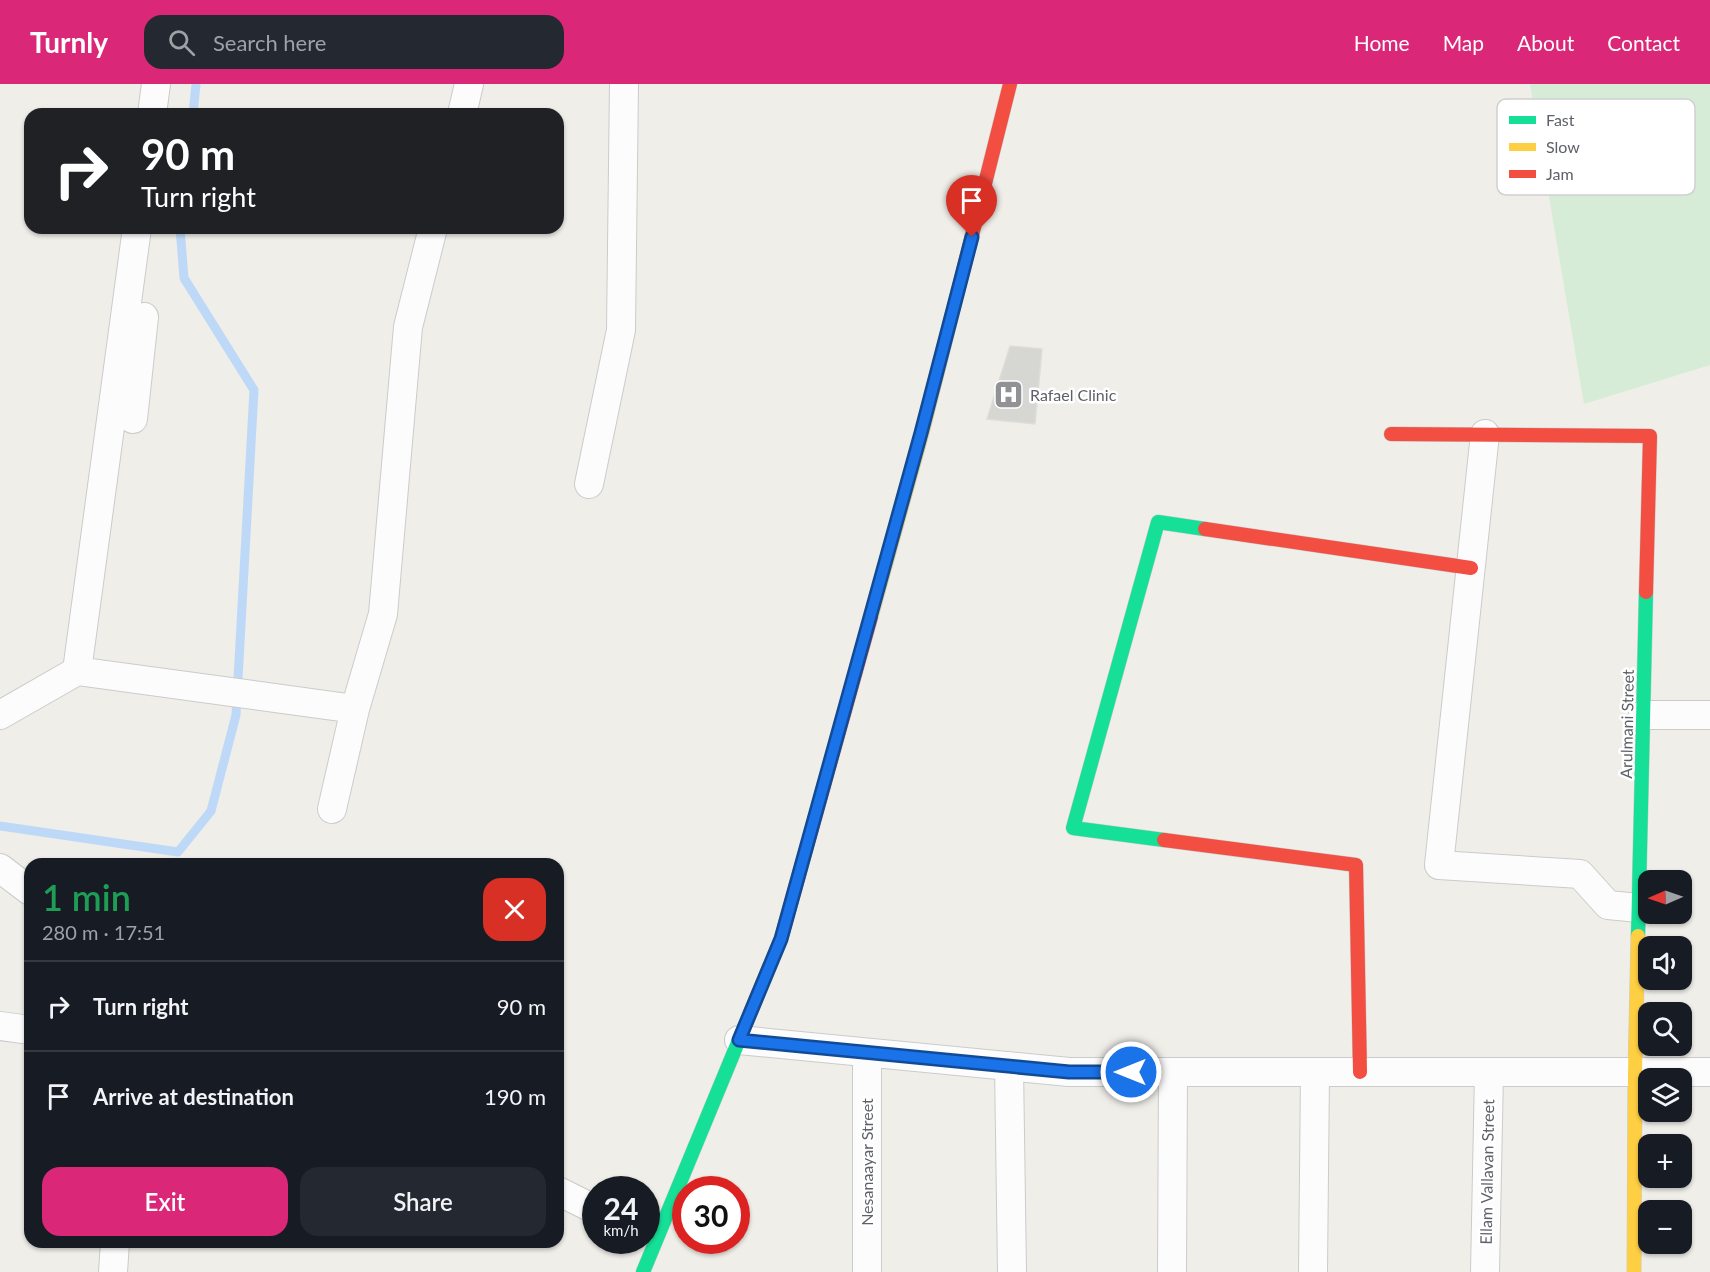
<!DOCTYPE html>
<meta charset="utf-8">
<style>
body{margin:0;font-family:Lato,sans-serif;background:#242831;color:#f1f3f6;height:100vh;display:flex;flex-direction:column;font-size:22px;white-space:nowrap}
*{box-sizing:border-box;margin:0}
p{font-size:20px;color:#9ea1a6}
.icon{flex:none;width:33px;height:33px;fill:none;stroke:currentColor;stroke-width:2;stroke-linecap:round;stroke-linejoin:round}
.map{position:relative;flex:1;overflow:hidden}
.panel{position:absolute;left:24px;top:774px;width:540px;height:390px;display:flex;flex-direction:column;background:#171b24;border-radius:18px;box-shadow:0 2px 4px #0004}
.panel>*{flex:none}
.hud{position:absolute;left:24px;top:24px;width:540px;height:126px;border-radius:18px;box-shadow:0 2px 4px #0004;background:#202124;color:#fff;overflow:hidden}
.needle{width:39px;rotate:268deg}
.controls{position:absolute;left:1638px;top:786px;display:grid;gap:12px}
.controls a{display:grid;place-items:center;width:54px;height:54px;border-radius:12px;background:#171b24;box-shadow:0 2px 4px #0004;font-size:30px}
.speed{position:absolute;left:582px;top:1092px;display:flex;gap:12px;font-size:30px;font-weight:700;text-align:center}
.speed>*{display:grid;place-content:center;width:78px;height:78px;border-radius:50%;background:#171b24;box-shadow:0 2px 4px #0004;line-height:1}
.speed small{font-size:15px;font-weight:400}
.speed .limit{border:9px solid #d22;background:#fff;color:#111}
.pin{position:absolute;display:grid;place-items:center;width:51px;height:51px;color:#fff;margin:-62px -26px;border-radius:50% 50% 50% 0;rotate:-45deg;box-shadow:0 0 6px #0007}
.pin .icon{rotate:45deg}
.me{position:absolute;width:66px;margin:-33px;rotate:270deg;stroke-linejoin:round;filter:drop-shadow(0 0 4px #0008)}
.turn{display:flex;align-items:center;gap:21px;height:126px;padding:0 18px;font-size:27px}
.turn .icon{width:78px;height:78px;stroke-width:2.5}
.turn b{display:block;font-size:42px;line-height:51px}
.round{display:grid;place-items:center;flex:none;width:63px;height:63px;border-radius:18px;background:#242831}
.head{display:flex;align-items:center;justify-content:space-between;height:102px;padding:0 18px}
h1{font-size:36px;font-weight:600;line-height:45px;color:#1e9e55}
.cta{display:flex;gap:12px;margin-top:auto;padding:12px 18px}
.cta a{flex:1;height:69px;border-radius:18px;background:#db2777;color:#fff;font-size:24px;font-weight:600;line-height:69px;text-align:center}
.cta a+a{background:#242831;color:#f1f3f6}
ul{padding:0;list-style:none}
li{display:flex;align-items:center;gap:18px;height:90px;padding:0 18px;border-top:2px solid #363941}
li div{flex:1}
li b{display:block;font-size:22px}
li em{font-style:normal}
header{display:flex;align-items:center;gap:36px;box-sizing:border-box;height:84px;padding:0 30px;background:#db2777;color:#fff}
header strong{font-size:28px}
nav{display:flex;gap:33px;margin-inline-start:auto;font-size:21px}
.search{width:420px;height:54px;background:#242831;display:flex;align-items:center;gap:15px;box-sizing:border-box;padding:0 21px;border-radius:18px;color:#9ea1a6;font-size:22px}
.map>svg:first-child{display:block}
</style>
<header>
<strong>Turnly</strong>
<div class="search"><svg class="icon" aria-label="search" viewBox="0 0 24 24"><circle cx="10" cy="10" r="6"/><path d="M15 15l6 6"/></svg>Search here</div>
<nav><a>Home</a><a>Map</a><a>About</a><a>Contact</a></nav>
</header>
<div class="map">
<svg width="1710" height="1188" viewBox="0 0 1710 1188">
<rect width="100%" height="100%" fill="#efeee9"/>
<path fill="#d6ecd6" d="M1530 0H1710V281L1584 320Z"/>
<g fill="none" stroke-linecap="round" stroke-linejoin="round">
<path stroke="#bed9f8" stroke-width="9" d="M193 30 196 0
M0 742 178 768 211 727 236 631 254 306 184 194 180 144"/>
</g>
<path fill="#d6d6d3" stroke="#deddd8" stroke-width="1.5" d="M1010 262 1042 265 1035 340 987 335Z"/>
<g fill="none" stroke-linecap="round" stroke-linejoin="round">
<defs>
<path id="street" d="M152 30 156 0
M462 30 469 0
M133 335 144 233
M1485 350 1439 781 1580 790 1608 821 1639 824
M589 400 621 246 624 0
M77 587 137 144
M0 631 77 587 355 625
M1643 631H1710
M332 725 355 625 383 530 408 243 433 144
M0 784 30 807
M0 942 30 946
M739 956 1069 988H1710
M867 969V1188
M1009 982 1012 1188
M558 1107 596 1126
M113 1188 115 1158
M1172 1188 1173 988
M1313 1188 1315 988
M1485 1188 1489 988"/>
<path id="fast" d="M1164 756 1073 744 1158 438 1205 445
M1638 852 1646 508
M643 1188 751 927"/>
<path id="slow" d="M871 533 922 349 958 207
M1634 1188 1635 988 1638 852"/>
<path id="jam" d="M958 207 1010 0
M1391 350 1650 352 1646 508
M1205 445 1471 484
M1164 756 1356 781 1360 988
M751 927 781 855 871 533"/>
</defs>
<use href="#street" stroke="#cccbcb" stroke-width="30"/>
<use href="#fast" stroke="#cbcccb" stroke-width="15"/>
<use href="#slow" stroke="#cbcccb" stroke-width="15"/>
<use href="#jam" stroke="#cbcccb" stroke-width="15"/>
<use href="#street" stroke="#fdfcfc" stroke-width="28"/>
<use href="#fast" stroke="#16e098" stroke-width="14"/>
<use href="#slow" stroke="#ffcf43" stroke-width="14"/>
<use href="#jam" stroke="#f24e42" stroke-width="14"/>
</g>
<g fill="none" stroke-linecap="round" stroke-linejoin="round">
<defs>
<path id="route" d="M972 153 921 349 781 855 739 956 1069 988H1131"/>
</defs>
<use href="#route" stroke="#114b97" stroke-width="15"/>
<use href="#route" stroke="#1a73e8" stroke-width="10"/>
</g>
<defs>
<symbol id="hospital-square" viewBox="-11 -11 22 22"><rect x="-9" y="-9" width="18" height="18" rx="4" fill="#919295" stroke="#fff"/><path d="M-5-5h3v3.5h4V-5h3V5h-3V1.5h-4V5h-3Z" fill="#fff"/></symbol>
</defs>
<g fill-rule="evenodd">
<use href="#hospital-square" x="992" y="294" width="33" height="33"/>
</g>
<g text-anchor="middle" stroke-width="5" stroke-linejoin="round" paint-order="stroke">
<g font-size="16" fill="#5e6168" stroke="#fff" text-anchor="start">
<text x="1030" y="317">Rafael Clinic</text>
</g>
<g font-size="16" fill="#5e6168" stroke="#fff">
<text transform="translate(1627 640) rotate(-89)" y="6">Arulmani Street</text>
<text transform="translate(867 1078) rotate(-90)" y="6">Nesanaayar Street</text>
<text transform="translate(1487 1088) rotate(-89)" y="6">Ellam Vallavan Street</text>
</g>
</g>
<rect x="1497" y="15" width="198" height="96" rx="9" fill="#fff" stroke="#cfd0d2" stroke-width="1.5"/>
<rect x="1509" y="32" width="27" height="8" fill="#16e098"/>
<rect x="1509" y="59" width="27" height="8" fill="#ffcf43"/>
<rect x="1509" y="86" width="27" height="8" fill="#f24e42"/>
<g font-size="16" fill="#5e6168">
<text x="1546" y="42">Fast</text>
<text x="1546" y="69">Slow</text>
<text x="1546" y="96">Jam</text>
</g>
</svg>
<div class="controls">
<a><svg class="needle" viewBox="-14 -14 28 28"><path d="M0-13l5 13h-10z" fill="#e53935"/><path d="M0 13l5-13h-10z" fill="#9ea1a6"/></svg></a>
<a><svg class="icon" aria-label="sound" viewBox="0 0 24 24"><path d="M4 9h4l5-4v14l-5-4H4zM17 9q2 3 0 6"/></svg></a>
<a><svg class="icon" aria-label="search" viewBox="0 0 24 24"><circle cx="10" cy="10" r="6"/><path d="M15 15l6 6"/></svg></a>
<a><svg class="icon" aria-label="layers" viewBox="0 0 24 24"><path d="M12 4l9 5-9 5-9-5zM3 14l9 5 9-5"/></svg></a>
<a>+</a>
<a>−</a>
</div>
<div class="speed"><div>24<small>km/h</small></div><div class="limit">30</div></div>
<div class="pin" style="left:972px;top:153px;background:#d93025"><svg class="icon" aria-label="arrive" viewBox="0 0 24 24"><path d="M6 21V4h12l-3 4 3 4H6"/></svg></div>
<svg class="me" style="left:1131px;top:988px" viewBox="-20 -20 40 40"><circle r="17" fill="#1a73e8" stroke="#fff" stroke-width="3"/><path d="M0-11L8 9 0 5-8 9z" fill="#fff"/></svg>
<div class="hud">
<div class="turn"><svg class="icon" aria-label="right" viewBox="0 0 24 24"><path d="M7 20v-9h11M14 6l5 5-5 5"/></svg><div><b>90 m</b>Turn right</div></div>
</div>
<section class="panel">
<div class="head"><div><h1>1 min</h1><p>280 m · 17:51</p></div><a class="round" style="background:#d93025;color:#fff"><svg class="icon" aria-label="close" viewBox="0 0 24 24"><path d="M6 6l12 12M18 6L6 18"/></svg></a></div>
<ul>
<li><svg class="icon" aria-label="right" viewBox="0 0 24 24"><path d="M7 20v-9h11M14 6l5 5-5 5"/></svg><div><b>Turn right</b></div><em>90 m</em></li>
<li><svg class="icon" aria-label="arrive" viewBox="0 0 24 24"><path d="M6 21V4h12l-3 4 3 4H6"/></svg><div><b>Arrive at destination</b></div><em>190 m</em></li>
</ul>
<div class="cta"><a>Exit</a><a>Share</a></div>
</section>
</div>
